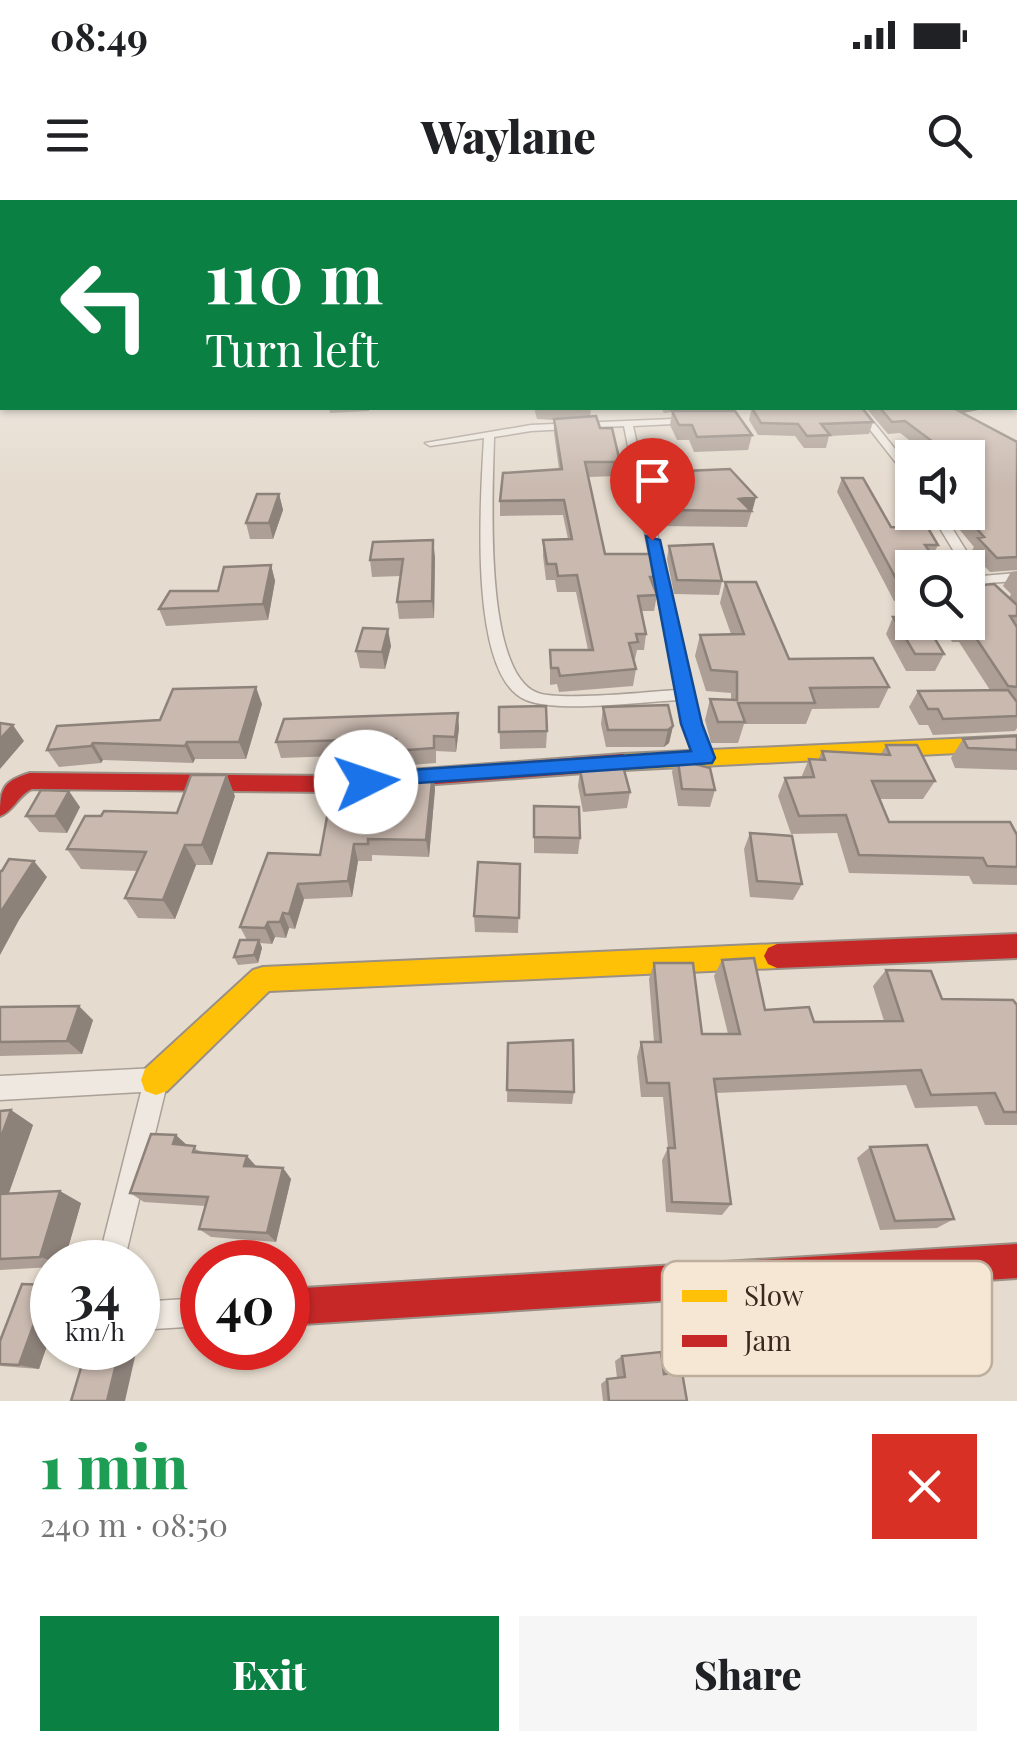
<!DOCTYPE html>
<meta charset="utf-8">
<style>
body{margin:0;font-family:"Playfair Display",serif;background:#f6f6f6;color:#202124;height:100vh;display:flex;flex-direction:column;font-size:38px;white-space:nowrap}
*{box-sizing:border-box;margin:0}
p{font-size:32px;color:#757577}
.icon{flex:none;width:55px;height:55px;fill:none;stroke:currentColor;stroke-width:2;stroke-linecap:round;stroke-linejoin:round}
.map{position:relative;height:1201px;overflow:hidden}
.sheet{display:flex;flex-direction:column;background:#fff;flex:1}
.sheet>*{flex:none}
.top-card{position:absolute;left:0px;top:0px;width:1018px;height:210px;box-shadow:0 2px 8px #0004;background:#0b8043;color:#fff;overflow:hidden}
.fabs{position:absolute;left:895px;top:240px;display:grid;gap:20px}
.fabs a{display:grid;place-items:center;width:90px;height:90px;border-radius:0px;background:#fff;box-shadow:0 2px 8px #0004;font-size:50px}
.speed{position:absolute;left:30px;top:1040px;display:flex;gap:20px;font-size:50px;font-weight:700;text-align:center}
.speed>*{display:grid;place-content:center;width:130px;height:130px;border-radius:50%;background:#fff;box-shadow:0 2px 8px #0004;line-height:1}
.speed small{font-size:25px;font-weight:400}
.speed .limit{border:15px solid #d22;background:#fff;color:#111}
.pin{position:absolute;display:grid;place-items:center;width:85px;height:85px;color:#fff;margin:-102px -42px;border-radius:50% 50% 50% 0;rotate:-45deg;box-shadow:0 0 10px #0007}
.pin .icon{rotate:45deg}
.me{position:absolute;width:110px;margin:-55px;rotate:86deg;stroke-linejoin:round;filter:drop-shadow(0 0 8px #0008)}
.turn{display:flex;align-items:center;gap:35px;height:210px;padding:0 40px;font-size:45px}
.turn .icon{width:130px;height:130px;stroke-width:2.5}
.turn b{display:block;font-size:70px;line-height:85px}
.round{display:grid;place-items:center;flex:none;width:105px;height:105px;border-radius:0px;background:#f6f6f6}
.summary{display:flex;align-items:center;justify-content:space-between;height:170px;padding:0 40px}
h1{font-size:60px;font-weight:800;line-height:75px;color:#1e9e55}
.primary-button{display:flex;gap:20px;margin-top:auto;padding:20px 40px}
.primary-button a{flex:1;height:115px;border-radius:0px;background:#0b8043;color:#fff;font-size:40px;font-weight:800;line-height:115px;text-align:center}
.primary-button a+a{background:#f6f6f6;color:#202124}
.status{display:flex;justify-content:space-between;align-items:center;height:70px;padding:0 50px;background:#fff;direction:ltr}
.status svg{height:28px;fill:currentColor}
header{display:flex;justify-content:space-between;align-items:center;height:130px;padding:0 40px;background:#fff;font-size:45px;font-weight:800}
.map>svg:first-child{display:block}
</style>
<div class="status"><b>08:49</b><svg viewBox="0 0 49 12"><path d="M0 12V9h3v3zM5 12V6h3v6zM10 12V3h3v9zM15 12V0h3v12zM26 1h20v11H26zM47 4h2v5h-2z"/></svg></div>
<header><svg class="icon" aria-label="menu" viewBox="0 0 24 24"><path d="M4 6h16M4 12h16M4 18h16"/></svg>Waylane<svg class="icon" aria-label="search" viewBox="0 0 24 24"><circle cx="10" cy="10" r="6"/><path d="M15 15l6 6"/></svg></header>
<div class="map">
<svg width="1017" height="1201" viewBox="0 0 1017 1201">
<rect width="100%" height="100%" fill="#e5dbce"/>
<g fill="none" stroke-linecap="round" stroke-linejoin="round">
<defs>
<path id="street" d="M853 208H862L912 270V279L908 278Z
M696 218V222L693 223 633 226 693 495 712 558 704 564 696 558 679 500C642 502 557 513 526 500 467 477 481 293 484 238L430 246 425 243 531 225ZM624 226 676 490C648 492 559 501 538 493 482 473 493 288 494 237L531 231Z
M930 312H942L982 376 1017 373V381L988 383 1017 412V424L1012 423 973 383 968 368H964Z
M156 868 164 872 168 880 124 1062H98L141 892 0 900V876Z
M202 1098V1126L138 1130V1102Z"/>
<path id="slow" d="M1017 536V550L623 570 612 562 623 554Z
M777 744 786 748 790 756 786 764 777 768 269 791 167 891 156 895 145 891 141 880 145 869 253 770 263 767Z"/>
<path id="jam" d="M623 554 634 562 623 570 330 592 32 589C18 595 14 611 0 616 0 589 3 581 30 573L330 576Z
M1017 734V758L777 768 768 764 764 756 768 748 777 744Z
M1017 1044V1078L288 1125V1089Z"/>
</defs>
<use href="#street" stroke="#aaa097" stroke-width="3"/>
<use href="#slow" stroke="#9a9086" stroke-width="4"/>
<use href="#jam" stroke="#9a9086" stroke-width="4"/>
<use href="#street" fill="#eee8e0" fill-rule="evenodd"/>
<use href="#slow" fill="#ffc107" fill-rule="evenodd"/>
<use href="#jam" fill="#c62828" fill-rule="evenodd"/>
</g>
<path fill="#ad9f96" d="M329 208H369V211L330 213Z
M534 208H591L590 217 600 228 620 262 618 276 588 277 605 354 656 377 654 387 657 395 654 411H642L646 434 644 450H637L635 459H633L636 469 633 486 559 492 557 484 550 485V450H588L576 392H557L555 380H546L543 356V340L568 339 563 315 500 316V301L559 269 554 233V220L537 219Z
M661 208H686V211L752 235 748 250 694 252 689 240H677L670 225 672 212 664 213Z
M752 208 873 222 869 234 829 236 826 248H804L795 236 758 235 749 220Z
M866 208H988L962 213 1017 242V370L990 372 971 352 974 347 945 312H968V258H924L930 256 900 233 888 234Z
M685 271 756 297 747 327 659 326 655 305 657 290H683L682 286Z
M842 278 891 327 938 345 933 355 912 368V400L894 401 837 292Z
M279 294 283 310 273 339H250L246 323Z
M669 346 722 381 719 395 674 394 667 359Z
M435 357 434 418 399 419 397 402 401 376 372 377 370 360Z
M271 365 275 381 268 420 166 426 159 409 218 391Z
M1017 371V528L1015 531 933 535 928 525H919L909 507 918 491 990 490 959 442H952L942 422H968L1009 398 1011 394 1003 386 1011 372Z
M725 382 789 459 889 487 879 508 812 509 806 524H744L738 543H711L705 520 710 499 731 500V493L706 491 695 456 700 435 731 434 720 403Z
M893 417 944 454 935 471H906L886 434Z
M391 446 385 469 360 468 356 451Z
M262 504 246 559H195L193 563 103 560 101 563 59 567 47 550 160 520Z
M499 507 547 531 546 548 500 549Z
M603 507 673 526 669 543 664 547H606L601 524Z
M459 528 456 552 436 551V563L397 566 395 554 281 558 276 542Z
M1017 536V570L955 568 951 558 963 539Z
M886 545 935 581 923 599H880L889 622 1017 635V685L973 684 969 676 849 673 837 633 791 634 778 596 785 578H801L809 559 818 560 822 551 881 554Z
M677 555 695 564 715 590 710 607 678 606 672 572Z
M580 570 630 592 627 608 583 612 578 586Z
M433 572 435 589 429 657 372 655V661H358L352 697 304 699 295 729 289 728 286 738 275 737 272 744 260 743 262 748 258 763 238 765 234 757 247 740 240 727 320 655 338 616 391 601Z
M235 596 212 665H196L175 719 138 718 125 698 138 671 81 669 67 649Z
M534 606 580 638 578 654 534 653Z
M80 607 67 633 39 632 26 616Z
M750 633 802 684 793 700 750 697 744 649Z
M520 664 518 733 475 732 474 716Z
M722 760 765 810 814 822 884 821 873 786 886 770 942 799 1017 805V925H985L977 906 915 908 906 885 716 893 731 1004 722 1015 666 1012 662 960 668 948 663 897H641L637 857 641 842H654L649 779 654 763 702 834H728L714 776Z
M0 807 93 820 82 854 0 856Z
M508 843 574 892 572 904 507 902Z
M11 910 33 925 8 994 81 1003 64 1062H52V1067L0 1070V911Z
M187 945 202 952 256 967 283 968 291 979 276 1042 211 1037 199 1029 206 1006 144 1002 130 993Z
M870 947 954 1019 937 1028 880 1030 857 958Z
M48 1085 52 1087V1131L39 1169 0 1166V1141Z
M622 1156 664 1174 687 1201H603L601 1184 607 1179 617 1178 615 1161Z"/>
<path fill="#8d827a" d="M947 208H988L943 217Z
M279 294 283 310 273 339 269 323Z
M756 297 752 312 736 311 739 299Z
M433 340 435 357 434 418 432 401Z
M271 365 275 381 268 420 263 404Z
M388 429 391 446 385 469 382 452Z
M256 487 262 504 246 559 239 542Z
M458 513 459 528 456 552 455 537Z
M13 525 24 541 0 569V539Z
M673 526 669 543 664 547 668 530Z
M187 542 195 559 193 563 185 546Z
M93 543 103 560 101 563 91 546Z
M433 572 435 589 429 657 426 640Z
M227 575 235 596 212 665 202 645Z
M69 591 80 607 67 633 55 616Z
M354 644 358 661 352 697 348 681Z
M185 645 196 665 175 719 163 700Z
M34 661 47 677 19 720 0 755V713Z
M298 684 304 699 295 729 289 714Z
M283 713 289 728 286 738 280 722Z
M268 722 275 737 272 744 265 728Z
M259 740 262 748 258 763 254 755Z
M79 806 93 820 82 854 67 841Z
M11 910 33 925 4 1007 0 1006V940Z
M176 935 188 946 173 944Z
M247 956 257 967 244 966Z
M283 968 291 979 276 1042 267 1033Z
M60 991 81 1003 64 1062H55L40 1057Z
M48 1085 52 1087V1131L39 1169 19 1165Z
M120 1148H137L125 1201H107Z"/>
<path fill="#c9b9af" stroke="#8d827a" stroke-width="2.5" d="M1015 120H1017V184L1015 183Z
M752 208H862L873 222 821 224 830 235 807 236 798 224 761 223Z
M880 208H953L1017 242V357L997 358 978 338 984 337 962 312H968V258H927L925 256 949 254 905 221 892 222Z
M672 211H735L752 235 697 237 692 225H679Z
M596 216 600 228H612L620 262H585L605 354H651L656 377H650L657 395 638 396 646 434H636L638 442 629 443 636 469 560 476 558 468H551L550 450H593L577 375 558 376 556 364H547L543 340 572 339 564 300 500 301 503 273 562 269 554 219Z
M730 269 756 297 739 299 751 311 662 310 657 290H689L685 271Z
M842 278H863L891 327 928 328 938 345H925L941 368H912V386H900Z
M257 294H279L269 323H246Z
M433 340 432 401 397 402 403 359 370 360 373 342Z
M713 344 722 381 677 380 669 346Z
M271 365 263 404 159 409 170 391H218L224 367Z
M725 382H756L789 459 873 458 889 487 810 488 815 503H738L745 522H718L710 499 737 500V472L711 470 700 435 744 434Z
M994 384 1017 405V416H1010L1017 427V487L1008 486 968 426H961L959 422H968V386Z
M893 417H912V422H925L944 454H915Z
M363 428 388 429 382 452 356 451Z
M256 487 239 542H187L185 546 93 543 91 546 47 550 57 526 160 520 173 489Z
M1008 490 1017 502V516L943 519 938 509H928L918 491Z
M668 505 673 526 668 530H608L603 507Z
M546 506 547 531 499 532V507Z
M458 513 455 537 434 536V548L395 551 396 539 276 542 284 519Z
M0 523 13 525 0 539Z
M1017 536V550L968 548 963 539Z
M886 545H917L935 581H872L889 622H1010L1017 635V667L987 666 983 658 859 655 846 615 799 616 785 578 814 577 809 559 825 560 822 551 890 555Z
M692 554 695 564 710 568 715 590 682 589 677 555Z
M623 566 630 592 585 595 580 570Z
M433 572 426 640 368 639V644H354L348 681 298 684 289 714 283 713 280 722H268L265 728 240 727 268 653 320 655 327 617 338 616 339 611 363 610 365 604 391 601 393 575Z
M191 575H227L202 645H185L163 700 125 698 146 652 67 649 85 616H101L104 611 177 613Z
M41 590 69 591 55 616H26Z
M534 606 579 607 580 638 534 637Z
M750 633 792 636 802 684 757 681Z
M9 659 34 661 0 713V671H2Z
M478 662 520 664 519 718 474 716Z
M240 740H259L254 755 234 757Z
M754 758 765 810 809 807 814 822 903 821 886 770 931 771 942 799 1013 800 1017 805V912H1004L995 893 931 895 921 870 714 879 731 1004 672 1002 668 948H675L669 883H647L641 842H661L654 763H693L702 834H740L722 760Z
M79 806 67 841 0 842V807Z
M573 840 574 892 507 890 508 843Z
M11 910 0 940V911Z
M151 934 176 935 173 944 195 946 193 952 247 956 244 966 283 968 267 1033 199 1029 208 997 130 993Z
M927 945 954 1019 895 1021 870 947Z
M60 991 40 1057 0 1059V994Z
M22 1084 48 1085 19 1165 0 1164V1141Z
M87 1148H120L107 1201H71Z
M661 1152 664 1174 682 1172 687 1201H609L607 1179 625 1177 622 1156Z"/>
<linearGradient id="sky" x2="0" y2="1"><stop stop-color="#95bdd7"/><stop offset="0.42" stop-color="#f3efe9"/><stop offset="1" stop-color="#f3efe9" stop-opacity="0"/></linearGradient>
<rect width="1017" height="288" fill="url(#sky)"/>
<path fill="#1a73e8" stroke="#114b97" stroke-width="2.5" d="M646 336 660 340 702 524 715 558 712 563 358 587 355 582 358 576 366 573 691 551 681 524Z"/>
<rect x="662" y="1061" width="330" height="115" rx="15" fill="#f6e7d4" stroke="#beae9d" stroke-width="2.5"/>
<rect x="682" y="1090" width="45" height="12" fill="#ffc107"/>
<rect x="682" y="1135" width="45" height="12" fill="#c62828"/>
<g font-size="28" fill="#3a281e">
<text x="744" y="1106">Slow</text>
<text x="744" y="1151">Jam</text>
</g>
</svg>
<div class="fabs">
<a><svg class="icon" aria-label="sound" viewBox="0 0 24 24"><path d="M4 9h4l5-4v14l-5-4H4zM17 9q2 3 0 6"/></svg></a>
<a><svg class="icon" aria-label="search" viewBox="0 0 24 24"><circle cx="10" cy="10" r="6"/><path d="M15 15l6 6"/></svg></a>
</div>
<div class="speed"><div>34<small>km/h</small></div><div class="limit">40</div></div>
<div class="pin" style="left:652px;top:340px;background:#d93025"><svg class="icon" aria-label="arrive" viewBox="0 0 24 24"><path d="M6 21V4h12l-3 4 3 4H6"/></svg></div>
<svg class="me" style="left:366px;top:582px" viewBox="-20 -20 40 40"><circle r="19" fill="#fff"/><path d="M0-13L10 11 0 6-10 11z" fill="#1a73e8"/></svg>
<div class="top-card">
<div class="turn"><svg class="icon" aria-label="left" viewBox="0 0 24 24"><path d="M17 20v-9H6M10 6l-5 5 5 5"/></svg><div><b>110 m</b>Turn left</div></div>
</div>
</div>
<section class="sheet">
<div class="summary"><div><h1>1 min</h1><p>240 m · 08:50</p></div><a class="round" style="background:#d93025;color:#fff"><svg class="icon" aria-label="close" viewBox="0 0 24 24"><path d="M6 6l12 12M18 6L6 18"/></svg></a></div>
<div class="primary-button"><a>Exit</a><a>Share</a></div>
</section>
